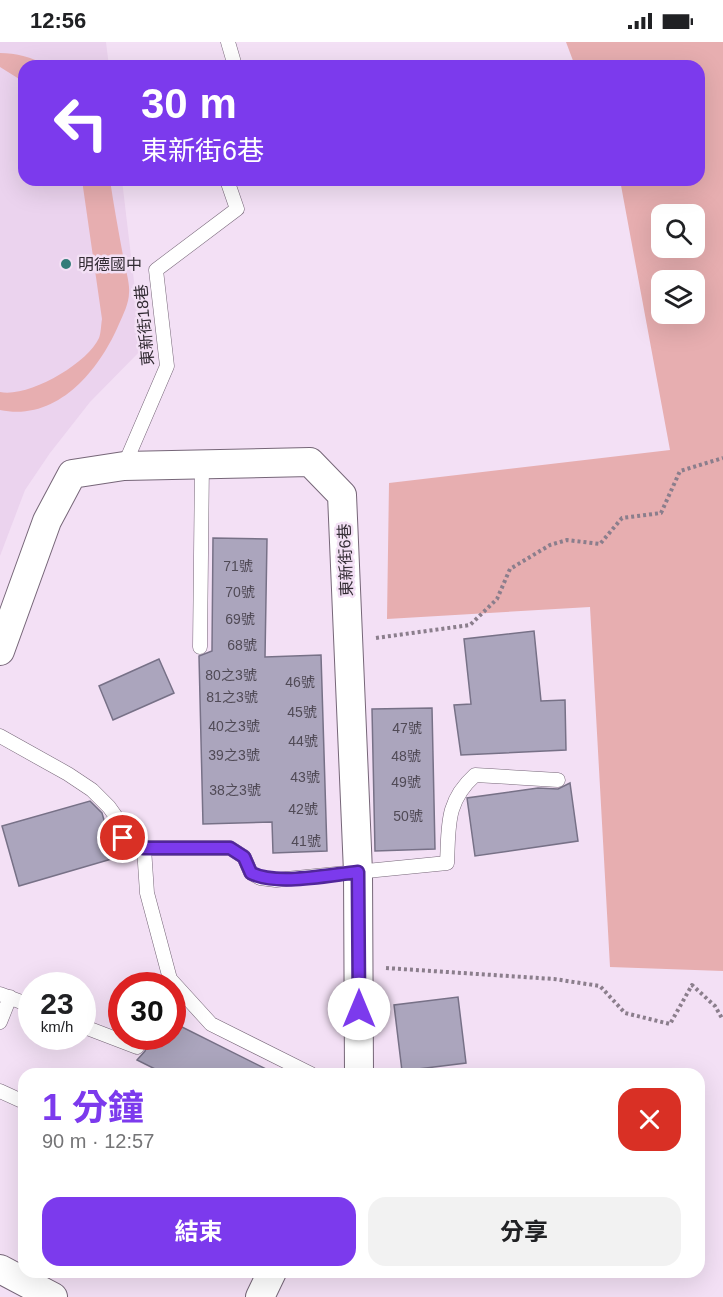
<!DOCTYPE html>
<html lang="zh-TW">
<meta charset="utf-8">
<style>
body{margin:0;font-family:Arial,"Noto Sans TC",sans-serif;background:#f2f2f2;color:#202124;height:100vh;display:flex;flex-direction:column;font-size:22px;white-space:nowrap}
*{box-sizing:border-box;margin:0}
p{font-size:20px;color:#757577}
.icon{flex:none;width:33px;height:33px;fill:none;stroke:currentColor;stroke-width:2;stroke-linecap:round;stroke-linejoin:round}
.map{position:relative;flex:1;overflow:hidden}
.sheet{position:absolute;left:18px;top:1026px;width:687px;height:210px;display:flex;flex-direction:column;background:#fff;border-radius:18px;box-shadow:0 6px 24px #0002}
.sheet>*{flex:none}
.banner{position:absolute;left:18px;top:18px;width:687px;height:126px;border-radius:18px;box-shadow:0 6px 24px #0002;background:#7c3aed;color:#fff;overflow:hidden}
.fabs{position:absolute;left:651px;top:162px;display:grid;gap:12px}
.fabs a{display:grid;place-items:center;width:54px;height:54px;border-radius:12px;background:#fff;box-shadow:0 6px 24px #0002;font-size:30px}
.speed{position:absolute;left:18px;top:930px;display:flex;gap:12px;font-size:30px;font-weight:700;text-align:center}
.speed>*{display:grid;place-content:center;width:78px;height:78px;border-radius:50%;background:#fff;box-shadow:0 6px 24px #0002;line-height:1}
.speed small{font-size:15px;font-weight:400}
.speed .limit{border:9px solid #d22;background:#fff;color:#111}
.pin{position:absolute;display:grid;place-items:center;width:51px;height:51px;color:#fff;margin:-26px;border:3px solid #fff;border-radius:50%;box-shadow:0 2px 6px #0007}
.me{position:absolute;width:66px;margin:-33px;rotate:0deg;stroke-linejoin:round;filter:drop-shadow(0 0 4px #0008)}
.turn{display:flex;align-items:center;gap:21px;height:126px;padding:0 24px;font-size:27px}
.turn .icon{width:78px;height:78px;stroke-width:2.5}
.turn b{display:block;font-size:42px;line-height:51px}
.round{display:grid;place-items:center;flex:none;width:63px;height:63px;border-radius:18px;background:#f2f2f2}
.headline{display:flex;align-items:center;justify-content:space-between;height:102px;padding:0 24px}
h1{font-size:36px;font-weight:700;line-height:45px;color:#7c3aed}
.button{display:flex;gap:12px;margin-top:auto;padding:12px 24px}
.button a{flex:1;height:69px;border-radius:18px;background:#7c3aed;color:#fff;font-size:24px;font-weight:700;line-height:69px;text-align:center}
.button a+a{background:#f2f2f2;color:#202124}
.status{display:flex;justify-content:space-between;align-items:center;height:42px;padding:0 30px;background:#fff;direction:ltr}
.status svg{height:16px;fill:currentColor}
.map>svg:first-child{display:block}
</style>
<div class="status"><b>12:56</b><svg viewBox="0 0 49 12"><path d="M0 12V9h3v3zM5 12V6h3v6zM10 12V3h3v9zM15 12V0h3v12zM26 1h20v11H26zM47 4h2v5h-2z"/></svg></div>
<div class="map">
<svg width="723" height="1255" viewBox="0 0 723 1255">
<rect width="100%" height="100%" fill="#f3e0f5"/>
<path fill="#ebd3ee" d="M0 0H106L109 24H24V138H122L142 307 90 360 50 411 25 448 0 514Z"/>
<path fill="#e7aeb0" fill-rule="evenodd" d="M566 0H723V929L610 925 590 565 387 577 389 441 670 408 620 138H699V24H575ZM662 172H694V206H662ZM662 238H694V272H662Z
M0 11C15 11 34 15 46 24H24V40L0 25Z
M82 138H110C114 165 119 192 124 219 126 229 130 242 129 251 129 261 123 273 119 282 99 329 57 380 0 368V350C28 356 87 322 99 296 101 291 101 283 102 277Z"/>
<path fill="#aba5bd" stroke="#777187" stroke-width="1.5" d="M213 496 267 497 265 615 321 613 327 809 273 811 272 780 203 782 199 614 212 609Z
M534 589 541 659 565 658 566 708 461 713 454 663 471 662 464 597Z
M159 617 174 651 113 678 99 644Z
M432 666 435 807 375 809 372 667Z
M570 741 578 799 475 814 467 756 538 746 558 747Z
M90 759 102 771 115 816 19 844 2 784Z
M458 955 466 1021 402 1029 394 963Z
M172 980 276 1032H165L137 1018 145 1009 151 994H172Z"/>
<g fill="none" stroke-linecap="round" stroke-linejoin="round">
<defs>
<path id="service" d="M228 0 235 24
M124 424 167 324 156 228 237 167 227 138
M200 605 202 421
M0 694 68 732 92 748 109 765 119 779 123 796 131 804 144 806 147 851 170 937 167 944
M144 806H230L244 815 251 831 260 836 276 838 447 821C449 785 445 760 475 733L558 738
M170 937 211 982 311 1032
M0 952 32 964
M0 980 10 955
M82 984 137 1005 142 994
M0 1049 24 1060"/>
<path id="minor" d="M0 609 47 479 72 432 124 424 310 420 342 453 358 830 359 1032
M0 1227 53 1255
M260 1255 272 1230"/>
</defs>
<use href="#service" stroke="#766678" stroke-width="15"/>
<use href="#minor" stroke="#766678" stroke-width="30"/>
<path stroke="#8b7e8c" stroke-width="4" stroke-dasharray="3 3" stroke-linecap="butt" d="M376 596 470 583 497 557 510 527 550 503 567 498 600 502 622 476 661 471 680 429 723 416
M386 926 554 937 600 944 625 971 670 982 692 943 715 964 723 978"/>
<use href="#service" stroke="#fff" stroke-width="14"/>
<use href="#minor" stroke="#fff" stroke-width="28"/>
</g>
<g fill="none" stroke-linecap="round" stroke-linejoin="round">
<defs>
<path id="route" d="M123 796 131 804 144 806H230L244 815 251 831C277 844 328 833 358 830L359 967"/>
</defs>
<use href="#route" stroke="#51269a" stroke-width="15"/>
<use href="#route" stroke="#7c3aed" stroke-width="10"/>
</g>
<circle fill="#337c79" stroke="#f3e0f5" stroke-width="2" cx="66" cy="222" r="6"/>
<g text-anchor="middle" stroke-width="5" stroke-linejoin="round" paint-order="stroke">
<g font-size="14" fill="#504a56">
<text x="238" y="529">71號</text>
<text x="240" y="555">70號</text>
<text x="240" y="582">69號</text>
<text x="242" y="608">68號</text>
<text x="231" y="638">80之3號</text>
<text x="300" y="645">46號</text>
<text x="232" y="660">81之3號</text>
<text x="302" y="675">45號</text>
<text x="234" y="689">40之3號</text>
<text x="407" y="691">47號</text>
<text x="303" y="704">44號</text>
<text x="234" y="718">39之3號</text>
<text x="406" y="719">48號</text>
<text x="305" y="740">43號</text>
<text x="406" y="745">49號</text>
<text x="235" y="753">38之3號</text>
<text x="303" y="772">42號</text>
<text x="408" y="779">50號</text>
<text x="306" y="804">41號</text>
</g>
<g font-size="16" fill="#322b33" stroke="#f3e0f5" text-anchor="start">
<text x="78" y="228">明德國中</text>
</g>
<g font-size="16" fill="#322b33" stroke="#f3e0f5">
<text transform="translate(144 283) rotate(-95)" y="6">東新街18巷</text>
<text transform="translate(345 518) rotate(-92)" y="6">東新街6巷</text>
</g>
</g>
</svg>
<div class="fabs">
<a><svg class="icon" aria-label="search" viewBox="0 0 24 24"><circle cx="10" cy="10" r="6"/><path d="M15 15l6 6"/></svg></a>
<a><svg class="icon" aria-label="layers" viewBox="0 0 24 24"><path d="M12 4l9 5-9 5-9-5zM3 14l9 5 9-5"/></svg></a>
</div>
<div class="speed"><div>23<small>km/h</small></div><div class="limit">30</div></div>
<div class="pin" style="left:123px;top:796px;background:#d93025"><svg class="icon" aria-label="arrive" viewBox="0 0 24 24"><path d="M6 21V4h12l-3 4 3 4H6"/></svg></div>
<svg class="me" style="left:359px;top:967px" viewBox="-20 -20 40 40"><circle r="19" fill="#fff"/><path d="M0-13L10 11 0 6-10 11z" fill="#7c3aed"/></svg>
<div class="banner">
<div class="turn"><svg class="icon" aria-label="left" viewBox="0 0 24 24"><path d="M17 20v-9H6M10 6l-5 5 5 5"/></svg><div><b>30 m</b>東新街6巷</div></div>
</div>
<section class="sheet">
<div class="headline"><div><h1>1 分鐘</h1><p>90 m · 12:57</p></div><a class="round" style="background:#d93025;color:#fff"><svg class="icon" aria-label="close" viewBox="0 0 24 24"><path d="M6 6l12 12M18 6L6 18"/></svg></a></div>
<div class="button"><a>結束</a><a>分享</a></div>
</section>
</div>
